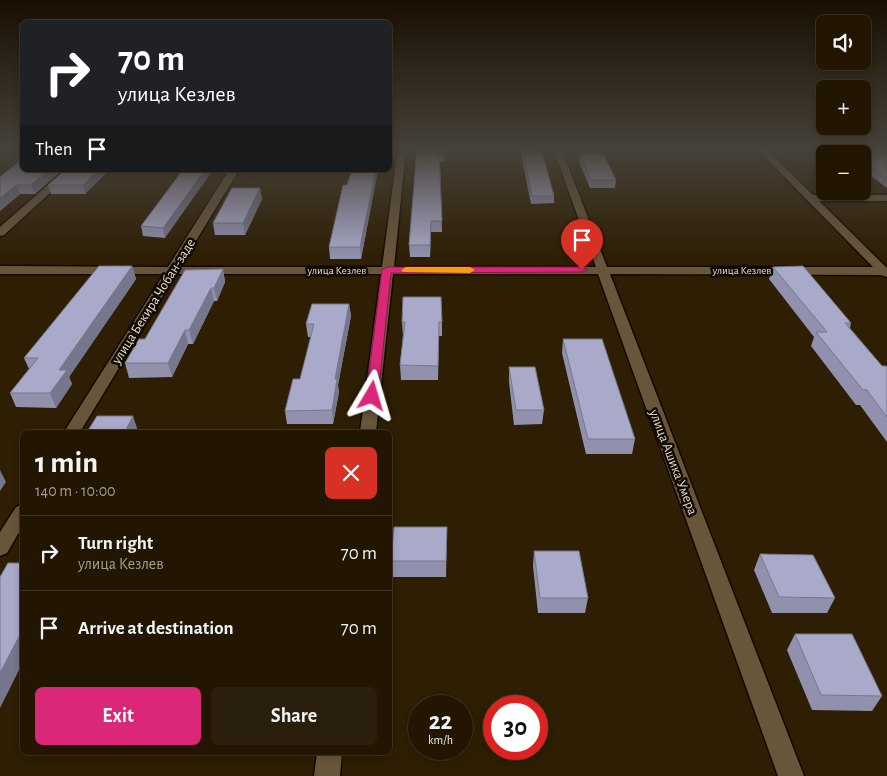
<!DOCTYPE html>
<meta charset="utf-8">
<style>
body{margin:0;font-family:"Alegreya Sans",sans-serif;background:#2a1f0c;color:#f1f3f6;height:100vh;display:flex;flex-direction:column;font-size:19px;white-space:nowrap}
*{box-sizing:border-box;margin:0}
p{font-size:16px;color:#a29f99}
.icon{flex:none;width:28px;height:28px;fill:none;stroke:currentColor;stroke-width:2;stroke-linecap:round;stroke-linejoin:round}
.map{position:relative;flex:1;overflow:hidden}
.panel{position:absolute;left:20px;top:430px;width:372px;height:325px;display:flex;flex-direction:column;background:#221602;border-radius:8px;box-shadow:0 2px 8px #0003,0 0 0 1px #3f3524}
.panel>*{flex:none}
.top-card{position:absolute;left:20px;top:20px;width:372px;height:152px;border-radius:8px;box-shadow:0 2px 8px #0003,0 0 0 1px #3f3524;background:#202124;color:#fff;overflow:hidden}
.controls{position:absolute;left:816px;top:15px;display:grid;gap:10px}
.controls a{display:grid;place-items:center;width:55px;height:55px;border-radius:8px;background:#221602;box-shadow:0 2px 8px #0003,0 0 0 1px #3f3524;font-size:25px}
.speed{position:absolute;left:408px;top:695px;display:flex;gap:10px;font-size:25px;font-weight:700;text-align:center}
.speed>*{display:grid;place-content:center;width:65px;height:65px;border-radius:50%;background:#221602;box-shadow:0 2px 8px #0003,0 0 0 1px #3f3524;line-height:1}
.speed small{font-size:12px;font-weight:400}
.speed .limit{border:8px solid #d22;background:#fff;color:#111}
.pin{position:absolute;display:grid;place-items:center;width:42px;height:42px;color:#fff;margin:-51px -21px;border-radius:50% 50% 50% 0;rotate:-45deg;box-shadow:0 0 5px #0007}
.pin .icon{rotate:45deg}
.me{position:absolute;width:55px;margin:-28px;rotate:7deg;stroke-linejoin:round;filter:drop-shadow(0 0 4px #0008)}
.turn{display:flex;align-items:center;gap:18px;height:105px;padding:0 15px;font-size:22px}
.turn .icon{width:65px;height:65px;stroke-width:2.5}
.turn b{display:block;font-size:35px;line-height:42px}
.then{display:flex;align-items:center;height:48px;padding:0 15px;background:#0003;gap:10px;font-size:19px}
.round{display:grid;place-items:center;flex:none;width:52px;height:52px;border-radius:8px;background:#2a1f0c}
.overview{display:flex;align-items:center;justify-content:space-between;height:85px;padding:0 15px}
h1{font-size:30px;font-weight:600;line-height:38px}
.primary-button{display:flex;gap:10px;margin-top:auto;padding:10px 15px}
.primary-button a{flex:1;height:58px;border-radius:8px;background:#db2777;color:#fff;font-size:20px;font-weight:600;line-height:58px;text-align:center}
.primary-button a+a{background:#2a1f0c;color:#f1f3f6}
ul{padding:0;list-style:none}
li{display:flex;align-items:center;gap:15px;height:75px;padding:0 15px;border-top:1px solid #3f3524}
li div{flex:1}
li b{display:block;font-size:19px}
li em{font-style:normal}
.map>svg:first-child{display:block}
</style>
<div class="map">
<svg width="887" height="776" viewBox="0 0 887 776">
<rect width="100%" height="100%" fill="#2e1e03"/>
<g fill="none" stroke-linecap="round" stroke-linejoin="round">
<defs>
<path id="street" d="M398 148H406L394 267H596L553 148H561L607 267H873L756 148H765L813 195H887V201H819L887 268V277L880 275 610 274 804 776H778L598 274H393L376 432H360L381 274H176L80 432H64L164 274H0V266L168 267 229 170H239L180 267H382Z
M65 170H75L4 235 0 236V227Z
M22 505V527L7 553 0 556V532L16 507Z
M317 752H342L340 776H314Z"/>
</defs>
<use href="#street" stroke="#150700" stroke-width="3"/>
<use href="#street" fill="#68563b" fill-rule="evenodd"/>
</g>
<path fill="#9191ae" d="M417 148H443L444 162H440L442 232H431L430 257H410L409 245Z
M522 148 554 196V203L531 204 521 154Z
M835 148H887V188L862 169V154H842Z
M580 154 616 180 615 188H590L579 162Z
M62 170 35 194H20L0 211V177Z
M109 170 85 194H51L48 185Z
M183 170 165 238 143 236 141 226Z
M352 170H378L361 259H330L329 247Z
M260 188 262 199 245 235H215L213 223Z
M132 266 136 279 69 377 72 384 56 408 16 407 10 393 29 369 24 358Z
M773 267 851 323 850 328 882 366 887 367V442L860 405H856L811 346 814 337 769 279Z
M223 269 225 282 217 301H214L193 344H188L172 377 129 378 125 363 145 339Z
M349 304 351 316 338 385 339 392 333 424H287L285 411 300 379 311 337H308L306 324Z
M402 322H442V336H439L438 380H401L400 365 403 336Z
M563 339 635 439 632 454H586L562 353Z
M509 367 544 410 542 424 514 425 509 382Z
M447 527 446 577H392L391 561Z
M534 551 588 598 585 613H538L533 566Z
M760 554 835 598 827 613H772L754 570Z
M795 634 882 696 872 711 812 710 787 650Z"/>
<path fill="#76768d" d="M49 170H62L35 194 31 185Z
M98 170H109L85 194 83 185Z
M205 170H213L165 238 163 228Z
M376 170H378L361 259 360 247Z
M16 185 20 194 0 211V198Z
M260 188 262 199 245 235 243 223Z
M431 221V232L430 257V245Z
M132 266 136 279 69 377 72 384 56 408 50 393 59 370Z
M223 269 225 282 217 301 214 288Z
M211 288 214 301 193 344 189 330Z
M349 304 351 316 338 385 339 392 333 424 332 410 335 379Z
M185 330 188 344 172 377 168 363Z
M133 416 138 431 137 432H125Z
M0 470 6 482 0 491Z
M22 631V664L0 708V673Z"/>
<path fill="#a9a9ca" stroke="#76768d" d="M417 148H443L444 152H439L442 221H431L430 245H409Z
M522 148H541L554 196H532Z
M847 148H887V178L862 160V154H854Z
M580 154H603L616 180H591Z
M22 159V170H49L31 185H16L0 198V177Z
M65 170H98L83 185H48Z
M183 170H205L163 228 141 226Z
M352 170H376L360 247H329L343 185H347Z
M232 188H260L243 223H213Z
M99 266H132L59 370H67L50 393H10L38 358H24Z
M803 266 851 323H845L882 366H886L887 367V417L867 390H863L816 332H827L773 267Z
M223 269 214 288H211L189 330H185L168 363H125L139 339H145L185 270Z
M403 297H441L442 322H439L438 366 400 365 405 322H402Z
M312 304H349L335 379H337L332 410 285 411 293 379H300L314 324H306Z
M563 339H602L635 439H588Z
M509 367H535L544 410H516Z
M97 416H133L125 432H87Z
M394 527H447L446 561H391Z
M534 551H579L588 598H540Z
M760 554 813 555 835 598 779 597Z
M8 563H22V631L0 673V577Z
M795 634H852L882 696 821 695Z"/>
<linearGradient id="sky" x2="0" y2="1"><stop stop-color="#191002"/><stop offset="0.58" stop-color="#464139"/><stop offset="1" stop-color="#464139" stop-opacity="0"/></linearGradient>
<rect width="887" height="257" fill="url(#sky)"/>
<path fill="#db2777" stroke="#8e194d" d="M387 267H582L587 270 582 272 391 273 378 396 372 400 366 396 382 270Z"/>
<path fill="#f59e0b" d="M406 267H470L475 270 470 273 403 272 401 270Z"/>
<g text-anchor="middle" stroke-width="5" stroke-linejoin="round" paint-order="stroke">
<g font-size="11" fill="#e6dbcc" stroke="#100a02">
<text x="337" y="274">улица Кезлев</text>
<text x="742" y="274">улица Кезлев</text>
</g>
<g font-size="14" fill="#e6dbcc" stroke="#100a02">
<text transform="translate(153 301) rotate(-58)" y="5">улица Бекира Чобан-заде</text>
<text transform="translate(674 462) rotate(69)" y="5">улица Ашика Умера</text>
</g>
</g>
</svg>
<div class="controls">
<a><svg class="icon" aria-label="sound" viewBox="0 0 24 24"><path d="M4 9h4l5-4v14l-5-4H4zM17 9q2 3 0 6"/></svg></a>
<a>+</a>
<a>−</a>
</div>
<div class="speed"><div>22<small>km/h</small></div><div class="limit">30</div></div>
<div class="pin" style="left:582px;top:270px;background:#d93025"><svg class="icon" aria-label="arrive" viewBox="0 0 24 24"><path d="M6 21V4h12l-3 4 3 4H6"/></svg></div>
<svg class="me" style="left:372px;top:396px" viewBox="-20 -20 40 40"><path d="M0-17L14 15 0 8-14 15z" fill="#db2777" stroke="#fff" stroke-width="4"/></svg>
<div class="top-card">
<div class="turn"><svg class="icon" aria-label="right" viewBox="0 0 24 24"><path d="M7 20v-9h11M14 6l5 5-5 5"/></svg><div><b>70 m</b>улица Кезлев</div></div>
<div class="then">Then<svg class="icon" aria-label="arrive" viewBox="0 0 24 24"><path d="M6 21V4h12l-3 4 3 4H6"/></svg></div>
</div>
<section class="panel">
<div class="overview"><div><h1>1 min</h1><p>140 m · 10:00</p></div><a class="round" style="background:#d93025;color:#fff"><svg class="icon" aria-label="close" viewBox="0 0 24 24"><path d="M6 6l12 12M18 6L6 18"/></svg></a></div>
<ul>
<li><svg class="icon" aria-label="right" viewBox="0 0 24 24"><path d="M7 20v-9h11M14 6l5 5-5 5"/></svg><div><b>Turn right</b><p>улица Кезлев</p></div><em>70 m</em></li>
<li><svg class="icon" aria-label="arrive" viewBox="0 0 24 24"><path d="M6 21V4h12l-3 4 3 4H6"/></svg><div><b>Arrive at destination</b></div><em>70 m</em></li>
</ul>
<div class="primary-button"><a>Exit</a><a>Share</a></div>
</section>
</div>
